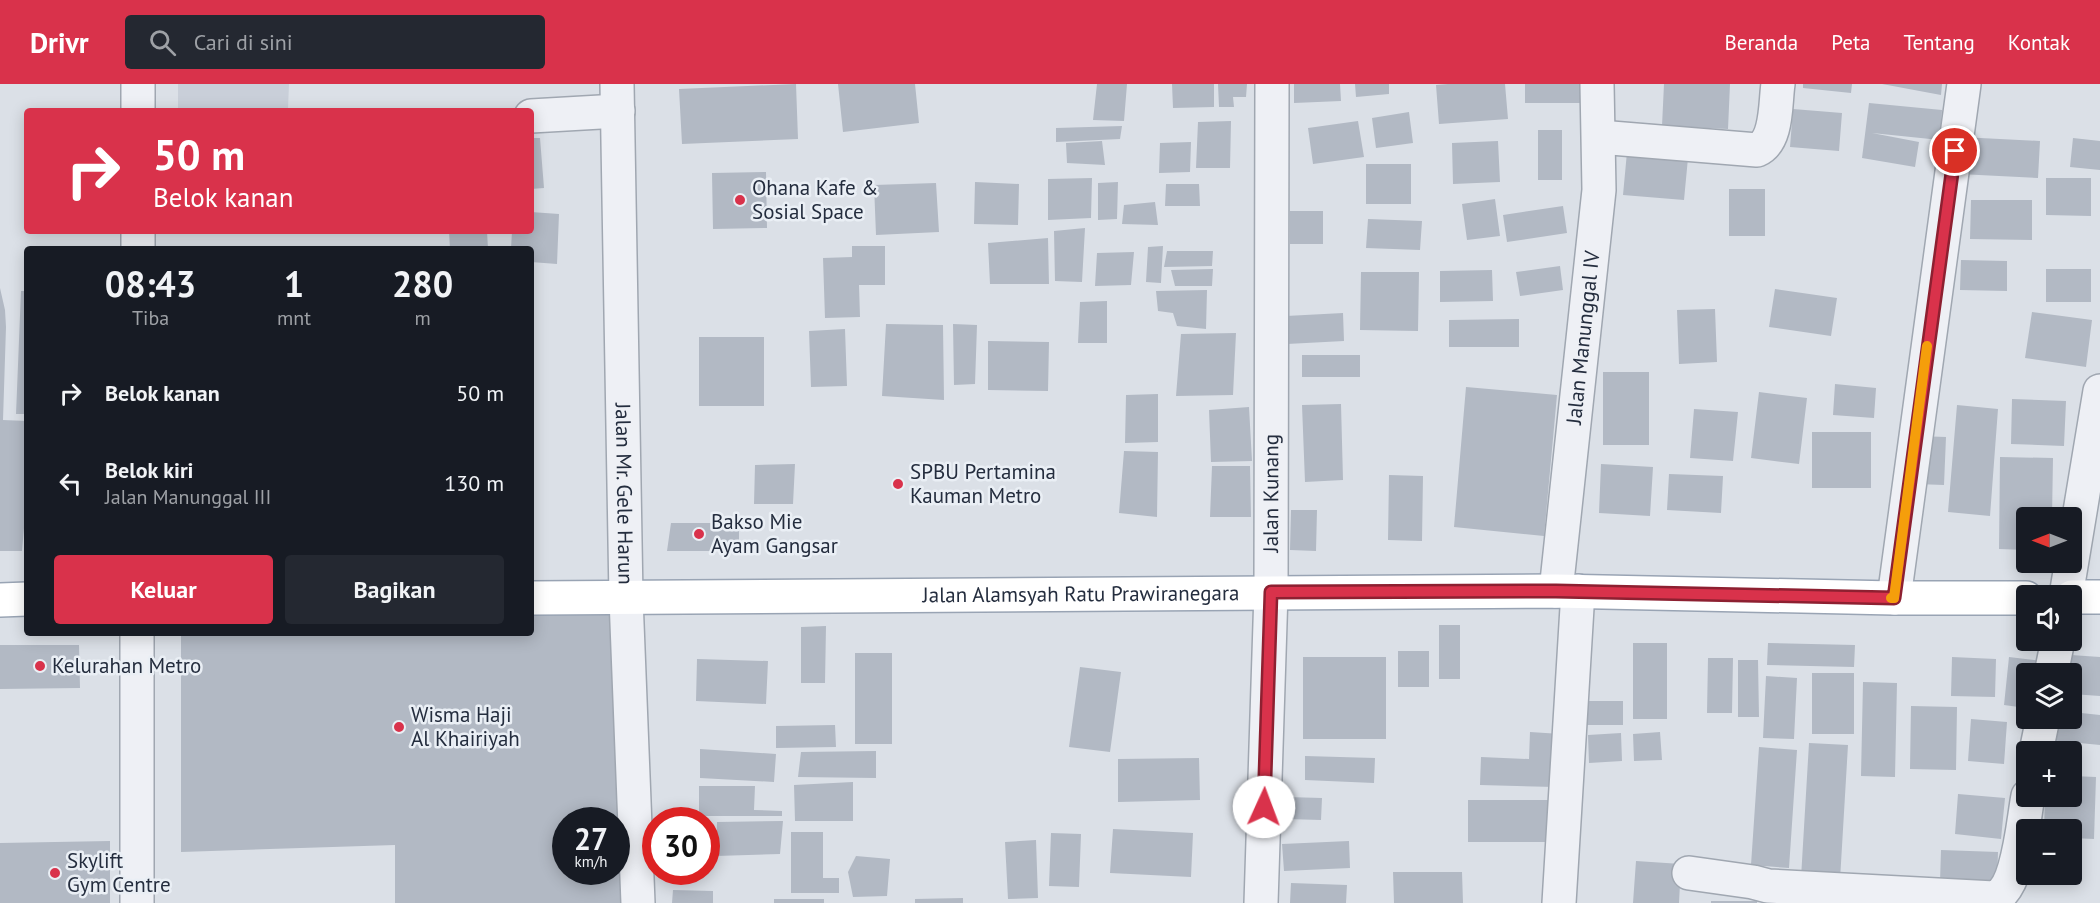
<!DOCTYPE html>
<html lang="id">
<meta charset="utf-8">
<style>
body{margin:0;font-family:"PT Sans",sans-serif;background:#242831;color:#f1f3f6;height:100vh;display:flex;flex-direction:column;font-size:22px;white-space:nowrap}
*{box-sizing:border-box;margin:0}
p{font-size:20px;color:#9ea1a6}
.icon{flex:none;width:33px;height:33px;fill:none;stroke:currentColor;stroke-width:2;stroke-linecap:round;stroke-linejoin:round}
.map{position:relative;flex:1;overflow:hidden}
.drawer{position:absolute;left:24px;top:162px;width:510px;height:390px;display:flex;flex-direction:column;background:#171b24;border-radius:6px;box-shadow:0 3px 15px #0003}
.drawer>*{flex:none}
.banner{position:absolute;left:24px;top:24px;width:510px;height:126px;border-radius:6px;box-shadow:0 3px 15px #0003;background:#d9324b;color:#fff;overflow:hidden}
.needle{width:39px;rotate:270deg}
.fabs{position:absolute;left:2016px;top:423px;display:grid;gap:12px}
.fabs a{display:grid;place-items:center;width:66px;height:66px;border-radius:6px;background:#171b24;box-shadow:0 3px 15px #0003;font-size:30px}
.speed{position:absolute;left:552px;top:723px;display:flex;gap:12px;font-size:30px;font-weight:700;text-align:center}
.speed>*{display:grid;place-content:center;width:78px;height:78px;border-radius:50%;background:#171b24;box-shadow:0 3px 15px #0003;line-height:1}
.speed small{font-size:15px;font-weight:400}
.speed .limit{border:9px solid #d22;background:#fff;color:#111}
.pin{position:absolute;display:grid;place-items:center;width:51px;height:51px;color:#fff;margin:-26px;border:3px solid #fff;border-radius:50%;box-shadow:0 2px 6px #0007}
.me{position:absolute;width:66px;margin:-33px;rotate:2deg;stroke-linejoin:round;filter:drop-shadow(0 0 4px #0008)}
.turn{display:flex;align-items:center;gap:21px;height:126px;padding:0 30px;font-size:27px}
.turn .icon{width:78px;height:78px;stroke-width:2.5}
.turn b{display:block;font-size:42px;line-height:51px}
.eta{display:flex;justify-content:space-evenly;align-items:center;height:102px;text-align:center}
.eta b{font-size:36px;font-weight:700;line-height:42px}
.button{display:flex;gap:12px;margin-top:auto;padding:12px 30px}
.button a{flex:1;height:69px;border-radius:6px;background:#d9324b;color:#fff;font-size:24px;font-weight:700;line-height:69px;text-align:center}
.button a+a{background:#242831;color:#f1f3f6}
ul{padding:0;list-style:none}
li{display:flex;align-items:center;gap:18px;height:90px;padding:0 30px}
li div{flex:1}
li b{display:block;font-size:22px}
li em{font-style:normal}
header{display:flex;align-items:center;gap:36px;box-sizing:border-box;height:84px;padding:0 30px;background:#d9324b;color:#fff}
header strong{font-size:28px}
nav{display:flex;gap:33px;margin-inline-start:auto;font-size:21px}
.search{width:420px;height:54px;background:#242831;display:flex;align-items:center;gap:15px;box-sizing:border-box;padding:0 21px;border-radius:6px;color:#9ea1a6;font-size:22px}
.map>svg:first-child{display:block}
</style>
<header>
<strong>Drivr</strong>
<div class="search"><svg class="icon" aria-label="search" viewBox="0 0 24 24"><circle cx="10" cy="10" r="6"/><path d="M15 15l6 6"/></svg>Cari di sini</div>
<nav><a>Beranda</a><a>Peta</a><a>Tentang</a><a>Kontak</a></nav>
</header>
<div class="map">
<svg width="2100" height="819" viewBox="0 0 2100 819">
<rect width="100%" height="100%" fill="#dbe0e7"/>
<path fill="#c9cfd9" d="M178 0H289L288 25 178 27Z"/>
<path fill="#b2b9c4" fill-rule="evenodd" d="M796 0 798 55 682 60 679 5Z
M838 0H915L919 39 843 48Z
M1097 0H1127L1124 37 1093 36Z
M1172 0H1214V23L1173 24Z
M1218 0H1247L1246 13H1233L1234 23H1219Z
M1294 0H1340L1341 17 1294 19Z
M1355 0H1389V10L1356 13Z
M1448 0H1505L1508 35 1439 40 1436 1Z
M1525 0H1582V19H1525Z
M1664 0H1730L1728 45 1662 42Z
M1803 0H1852L1851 9 1803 4Z
M1882 0H1942L1941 11Z
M1869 19 1942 26 1940 56 1872 49 1919 58 1915 83 1862 74Z
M1793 25 1842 29 1839 67 1790 63Z
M1409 28 1413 59 1376 64 1372 34Z
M1231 37 1230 84H1196L1198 38Z
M1358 37 1364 73 1313 80 1308 44Z
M1122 42 1120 55 1056 58V44Z
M1538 46H1562V96H1538Z
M1961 53 2040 57 2038 94 1959 90Z
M531 54H540L544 104 531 105Z
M2073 54 2100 57V86L2070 83Z
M1102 57 1105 81 1067 79 1066 59Z
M1498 57 1500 98 1453 100 1452 59Z
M1191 58 1190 88 1159 89 1160 59Z
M1627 68 1688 74 1684 116 1623 111Z
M1366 80H1411V120H1366Z
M766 88 767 144 713 145 712 89Z
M1092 94 1091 134 1048 136V95Z
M2046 94H2091V132L2046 131Z
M975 98 1019 100 1018 141 974 140Z
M1118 98 1117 135 1098 136V99Z
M936 99 939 148 876 151 874 101Z
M1166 100H1199L1200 122H1165Z
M1729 105H1765V152H1729Z
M1495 115 1500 152 1467 156 1462 120Z
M1971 116H2032V156L1970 155Z
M1155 118 1158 141 1122 140 1124 121Z
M1563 122 1567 149 1507 158 1503 131Z
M1290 127H1323V160H1290Z
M531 128 559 130 557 180 531 178V165H511L512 147H531Z
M1368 135 1422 137 1420 166 1366 164Z
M1085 144 1082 198 1055 197 1054 147Z
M449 147H487L488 165H450Z
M1048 154 1049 200H990L988 159Z
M852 162H885V201H859L860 233 825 234 823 174 852 173Z
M1163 162 1161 199 1146 198 1148 163Z
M1167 167H1213L1212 182 1164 183Z
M1134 168 1131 201 1095 202 1097 169Z
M1961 176 2007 177V207L1960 206Z
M1560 182 1563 206 1520 212 1516 188Z
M1213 185 1212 202H1175L1171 186Z
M2046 185H2091V218H2046Z
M1492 186 1493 217 1440 218V187Z
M1361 188H1419L1418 247 1360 246Z
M0 204 5 226 6 243 3 336 27 337V410L22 467H0Z
M1775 205 1837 214 1831 252 1769 243Z
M1207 206 1206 245 1177 242 1173 229 1158 227 1156 207Z
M21 207H27V330H16Z
M1107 217V259H1078L1080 218Z
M1715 225 1717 278 1679 280 1677 226Z
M2032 228 2092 236 2086 283 2025 274Z
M1343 229 1344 257 1287 260 1286 232Z
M1519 235V263H1449V236Z
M886 240 943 241 944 316 882 312Z
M953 240 977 241 975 300 954 301Z
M845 245 847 302 811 303 809 247Z
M1236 249 1233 311 1176 312 1181 250Z
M699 253H764V322H699Z
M988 257 1049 258 1048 307 988 306Z
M1302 271H1360V293H1302Z
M1603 288H1649V361H1603Z
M1835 300 1876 304 1874 334 1833 331Z
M1466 303 1557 311 1544 452 1454 443Z
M1759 308 1807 314 1799 380 1751 374Z
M1158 310V358L1125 359 1126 311Z
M2012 315 2066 317 2064 362 2011 360Z
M1341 320 1343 396 1305 398 1302 321Z
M1957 321 1998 325 1990 432 1948 428Z
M1249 323 1252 377 1211 378 1209 326Z
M1694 325 1738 328 1733 377 1690 374Z
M1812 348H1871V404H1812Z
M1918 352 1946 353 1944 401 1916 400Z
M1124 367 1158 368 1157 433 1119 429Z
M2000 373 2053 374 2052 434H2026V466L1999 465Z
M795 380 793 420H754L755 381Z
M1601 380 1653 383 1650 432 1599 429Z
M1212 382H1250L1251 433H1210Z
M1669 390 1723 392 1721 429 1667 426Z
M1389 391 1423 392 1422 457 1388 456Z
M1291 426H1317L1316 467 1290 466Z
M671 439H739V467H667Z
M609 529 624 751V819H395V761L181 768V549H531V530ZM566 736H616V788H566Z
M1439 541H1460V595H1439Z
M826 542 825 599H801V543Z
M1633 559H1667V635H1633Z
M1768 559 1855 561 1854 583 1767 581Z
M0 561H79L80 604 0 605Z
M1398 567H1429V603H1398Z
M855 569H892V660H855Z
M2071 571 2100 573V612L2072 610V590H2070Z
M1303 573H1386V655H1303Z
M1952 573 1996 575 1995 613 1951 612Z
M2009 573 2043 577 2042 590H2026V624L2004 621Z
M1708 574H1733L1732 629H1707Z
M697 575 768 577 766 620 696 617Z
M1738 576H1758L1759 633H1738Z
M1080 583 1121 588 1110 668 1069 663Z
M1812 589H1854V650H1812Z
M1766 592 1797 594 1794 655 1763 654Z
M1863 598 1897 599 1895 693 1861 692Z
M1582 617H1623V641H1582Z
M1911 622 1957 623 1956 686 1910 685Z
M2072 628 2100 631V661L2049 656 2051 634H2072Z
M1971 635 2007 638 2004 680 1968 677Z
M835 641 836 663 776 664V642Z
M1530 648 1561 650 1555 703 1480 701 1481 673 1529 675Z
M1660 648 1662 676 1634 677 1633 650Z
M1621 649 1622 677 1589 679 1588 651Z
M1809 659 1848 661 1840 796 1801 794Z
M1759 663 1797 666 1789 784 1751 781Z
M700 665 776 670 774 698 700 694Z
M876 667V694L798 693 801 668Z
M1305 672 1375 674 1374 699 1305 696Z
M1199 674 1200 716 1118 718V675Z
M2072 692 2096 693 2094 755 2072 754V746H2044L2045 712H2072Z
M853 698V737H795L794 701Z
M699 702H755L754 726 782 727V732H705V736H672V732H699Z
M1958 710 2005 714 2001 755 1955 750Z
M1287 713 1322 714 1321 736 1286 735Z
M1468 716H1550L1549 758H1468Z
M783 737 780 770 716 772 717 738Z
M1113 745 1193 749 1191 793 1110 789Z
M791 748H823V794H839V809H791Z
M1051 749 1081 750 1079 803 1049 802Z
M1036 756 1038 814 1008 815 1005 758Z
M110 757V819H0V759Z
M1349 757 1350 784 1284 787 1282 760Z
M1941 766 1998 768 1997 800 1940 798Z
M856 772 890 775 887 812 853 813 848 788Z
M1636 777 1681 780 1679 819H1633Z
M1393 788H1462L1463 819H1394Z
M1291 799 1347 801 1346 819H1290Z
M673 806 713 807V819H672Z
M963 814V819H915V815Z
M774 815H824V819H774Z
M1711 817H1757V819H1711Z"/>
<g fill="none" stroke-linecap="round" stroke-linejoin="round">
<defs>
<g id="minor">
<path d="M138 0V27"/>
<path id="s1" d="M617 0 626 514 638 819"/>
<path d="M531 32 618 27"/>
<path d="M1599 53 1757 66C1778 57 1775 19 1778 0"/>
<path d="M138 165V147"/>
<path id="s2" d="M1556 507 1599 106 1597 0"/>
<path d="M2066 512 2100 307"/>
<path d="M1894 514 1964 0"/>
<path d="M137 549V819"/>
<path d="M2051 590 2058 556"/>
<path d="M2036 668 2043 634"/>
<path d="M1689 789 1753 798 1768 802 1994 814C2019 805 2023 737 2028 712"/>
<path id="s3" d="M1261 819 1271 508 1272 0"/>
<path d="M1559 819 1578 507"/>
</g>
<g id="major">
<path d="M2072 513H2100"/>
<path id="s4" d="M531 514 1556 507 1894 514H2026"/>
<path d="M0 516 27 515"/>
</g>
</defs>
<use href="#minor" stroke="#a0a7b1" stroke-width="36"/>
<use href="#major" stroke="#99a4b4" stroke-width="36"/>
<use href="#minor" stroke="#eef0f5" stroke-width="33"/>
<use href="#major" stroke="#fff" stroke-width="33"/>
</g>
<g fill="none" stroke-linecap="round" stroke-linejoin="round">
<defs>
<path id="route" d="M1264 723 1271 508 1556 507 1894 514 1955 67"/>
</defs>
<use href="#route" stroke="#8d2031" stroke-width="15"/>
<use href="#route" stroke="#d9324b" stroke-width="10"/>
<path stroke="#f59e0b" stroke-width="10" d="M1891 514H1894L1927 262"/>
</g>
<g fill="#d9324b" stroke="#eaeff5" stroke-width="2">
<circle cx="740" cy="116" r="6"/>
<circle cx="898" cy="400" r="6"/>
<circle cx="699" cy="450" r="6"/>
<circle cx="40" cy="582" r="6"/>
<circle cx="399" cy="643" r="6"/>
<circle cx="55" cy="789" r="6"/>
</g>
<g text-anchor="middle" stroke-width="5" stroke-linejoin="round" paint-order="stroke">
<g font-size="21" fill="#242d3e" stroke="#eaeff5" text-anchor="start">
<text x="752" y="111">Ohana Kafe &amp;<tspan x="752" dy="24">Sosial Space</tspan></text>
<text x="910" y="395">SPBU Pertamina<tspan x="910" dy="24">Kauman Metro</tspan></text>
<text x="711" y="445">Bakso Mie<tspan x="711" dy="24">Ayam Gangsar</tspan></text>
<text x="52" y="589">Kelurahan Metro</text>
<text x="411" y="638">Wisma Haji<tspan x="411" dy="24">Al Khairiyah</tspan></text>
<text x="67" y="784">Skylift<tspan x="67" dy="24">Gym Centre</tspan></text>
</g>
<g font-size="21" fill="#242d3e" stroke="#eaeff5">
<text dy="7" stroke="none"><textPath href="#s2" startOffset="255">Jalan Manunggal IV</textPath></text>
<text dy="7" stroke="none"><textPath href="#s1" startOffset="410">Jalan Mr. Gele Harun</textPath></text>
<text dy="7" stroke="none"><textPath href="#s3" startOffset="410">Jalan Kunang</textPath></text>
<text dy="7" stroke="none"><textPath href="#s4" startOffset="550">Jalan Alamsyah Ratu Prawiranegara</textPath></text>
</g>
</g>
</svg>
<div class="fabs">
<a><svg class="needle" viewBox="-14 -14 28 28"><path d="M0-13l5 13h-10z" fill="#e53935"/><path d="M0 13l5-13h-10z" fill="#9ea1a6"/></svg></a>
<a><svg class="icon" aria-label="sound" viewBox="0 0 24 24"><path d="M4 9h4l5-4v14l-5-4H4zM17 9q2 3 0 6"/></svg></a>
<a><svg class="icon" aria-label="layers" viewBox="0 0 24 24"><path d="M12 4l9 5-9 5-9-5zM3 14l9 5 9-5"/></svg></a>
<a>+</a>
<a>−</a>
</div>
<div class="speed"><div>27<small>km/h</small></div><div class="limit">30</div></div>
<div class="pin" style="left:1955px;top:67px;background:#d93025"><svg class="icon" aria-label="arrive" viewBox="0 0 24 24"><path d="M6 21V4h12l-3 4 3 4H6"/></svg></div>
<svg class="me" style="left:1264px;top:723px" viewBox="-20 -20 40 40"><circle r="19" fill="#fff"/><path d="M0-13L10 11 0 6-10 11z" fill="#d9324b"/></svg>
<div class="banner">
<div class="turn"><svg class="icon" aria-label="right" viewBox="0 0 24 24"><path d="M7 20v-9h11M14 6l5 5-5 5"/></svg><div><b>50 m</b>Belok kanan</div></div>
</div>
<section class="drawer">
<div class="eta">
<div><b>08:43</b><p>Tiba</p></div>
<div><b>1</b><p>mnt</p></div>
<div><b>280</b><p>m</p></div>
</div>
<ul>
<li><svg class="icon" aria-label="right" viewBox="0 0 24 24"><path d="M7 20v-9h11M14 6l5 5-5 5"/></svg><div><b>Belok kanan</b></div><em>50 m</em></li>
<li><svg class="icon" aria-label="left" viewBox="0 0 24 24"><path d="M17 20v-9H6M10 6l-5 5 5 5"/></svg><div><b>Belok kiri</b><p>Jalan Manunggal III</p></div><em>130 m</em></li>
</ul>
<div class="button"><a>Keluar</a><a>Bagikan</a></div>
</section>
</div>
